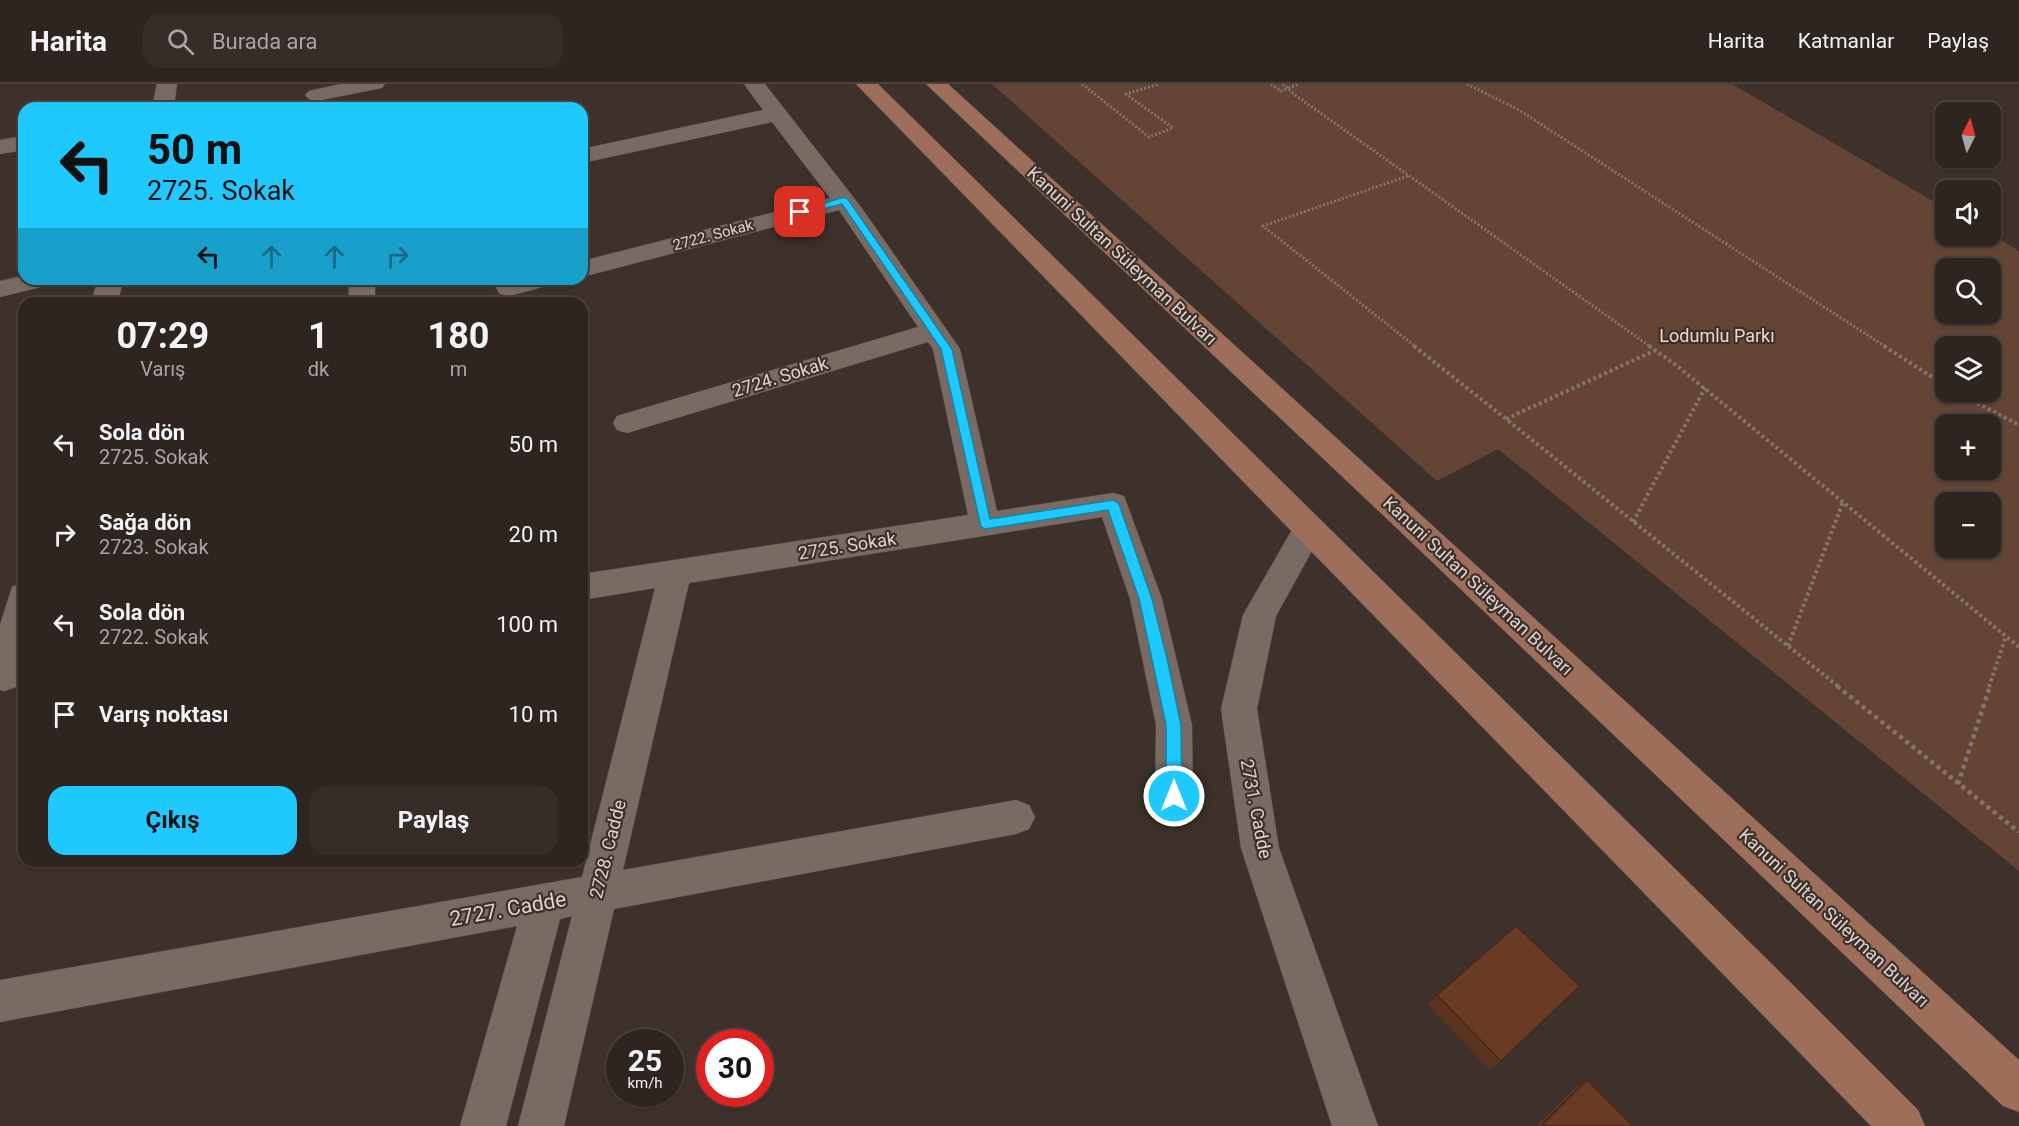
<!DOCTYPE html>
<html lang="tr">
<meta charset="utf-8">
<style>
body{margin:0;font-family:Roboto,sans-serif;background:#362d29;color:#f1f3f6;height:100vh;display:flex;flex-direction:column;font-size:22px;white-space:nowrap}
*{box-sizing:border-box;margin:0}
p{font-size:20px;color:#a7a5a5}
.icon{flex:none;width:33px;height:33px;fill:none;stroke:currentColor;stroke-width:2;stroke-linecap:round;stroke-linejoin:round}
.map{position:relative;flex:1;overflow:hidden}
.side{position:absolute;left:18px;top:213px;width:570px;height:570px;display:flex;flex-direction:column;background:#2e2520;border-radius:18px;box-shadow:0 2px 4px #0004,0 0 0 2px #49423e}
.side>*{flex:none}
.top-card{position:absolute;left:18px;top:18px;width:570px;height:183px;border-radius:18px;box-shadow:0 2px 4px #0004,0 0 0 2px #49423e;background:#20c9fd;color:#111;overflow:hidden}
.needle{width:39px;rotate:6deg}
.fabs{position:absolute;left:1935px;top:18px;display:grid;gap:12px}
.fabs a{display:grid;place-items:center;width:66px;height:66px;border-radius:12px;background:#2e2520;box-shadow:0 2px 4px #0004,0 0 0 2px #49423e;font-size:30px}
.speed{position:absolute;left:606px;top:945px;display:flex;gap:12px;font-size:30px;font-weight:700;text-align:center}
.speed>*{display:grid;place-content:center;width:78px;height:78px;border-radius:50%;background:#2e2520;box-shadow:0 2px 4px #0004,0 0 0 2px #49423e;line-height:1}
.speed small{font-size:15px;font-weight:400}
.speed .limit{border:9px solid #d22;background:#fff;color:#111}
.pin{position:absolute;display:grid;place-items:center;width:51px;height:51px;color:#fff;margin:-26px;border-radius:12px;box-shadow:0 3px 9px #0006}
.me{position:absolute;width:66px;margin:-33px;rotate:0deg;stroke-linejoin:round;filter:drop-shadow(0 0 4px #0008)}
.turn{display:flex;align-items:center;gap:21px;height:126px;padding:0 30px;font-size:27px}
.turn .icon{width:78px;height:78px;stroke-width:2.5}
.turn b{display:block;font-size:42px;line-height:51px}
.lanes{display:flex;align-items:center;height:57px;padding:0 30px;background:#0003;justify-content:center;gap:30px;direction:ltr}
.lanes .off{opacity:.35}
.eta{display:flex;justify-content:space-evenly;align-items:center;height:102px;text-align:center}
.eta b{font-size:36px;font-weight:700;line-height:42px}
.cta{display:flex;gap:12px;margin-top:auto;padding:12px 30px}
.cta a{flex:1;height:69px;border-radius:18px;background:#20c9fd;color:#111;font-size:24px;font-weight:700;line-height:69px;text-align:center}
.cta a+a{background:#362d29;color:#f1f3f6}
ul{padding:0;list-style:none}
li{display:flex;align-items:center;gap:18px;height:90px;padding:0 30px}
li div{flex:1}
li b{display:block;font-size:22px}
li em{font-style:normal}
header{display:flex;align-items:center;gap:36px;box-sizing:border-box;height:84px;padding:0 30px;background:#2e2520;border-bottom:2px solid #49423e}
header strong{font-size:28px}
nav{display:flex;gap:33px;margin-inline-start:auto;font-size:21px}
.search{width:420px;height:54px;background:#362d29;display:flex;align-items:center;gap:15px;box-sizing:border-box;padding:0 21px;border-radius:18px;color:#a7a5a5;font-size:22px}
.map>svg:first-child{display:block}
</style>
<header>
<strong>Harita</strong>
<div class="search"><svg class="icon" aria-label="search" viewBox="0 0 24 24"><circle cx="10" cy="10" r="6"/><path d="M15 15l6 6"/></svg>Burada ara</div>
<nav><a>Harita</a><a>Katmanlar</a><a>Paylaş</a></nav>
</header>
<div class="map">
<svg width="2019" height="1042" viewBox="0 0 2019 1042">
<rect width="100%" height="100%" fill="#3e312b"/>
<path fill="#644434" fill-rule="evenodd" d="M992 0H1732L1945 124 1946 152 1991 150 2019 167V787L1498 365 1437 397ZM1946 184H1990V230H1946ZM1990 262V308H1946V262ZM1946 340H1990V386H1946ZM1946 418H1990V464H1946Z"/>
<g fill="none" stroke-linecap="round" stroke-linejoin="round">
<defs>
<path id="street" d="M157 0H177L174 24H152Z
M341 0H385L382 4 316 17 309 15 305 11 309 7Z
M744 0H765L861 123 960 265 997 427 1113 409 1124 412 1162 515 1192 641 1193 712 1187 724 1174 729 1161 724 1155 712 1156 641 1130 515 1102 433 689 499 623 786 1016 716 1029 721 1035 733 1029 745 1016 750 614 825 564 1042H518L572 832 560 835 506 1042H460L517 842 0 938V896L582 793 655 504 582 516V490L968 431 933 265 928 258 627 349 617 346 613 339 617 332 918 243 839 126 582 193V177L830 114 772 38 582 79V65L763 26Z
M24 52V66L0 70V56Z
M24 192V195H57L53 200 0 213V197Z
M98 195H124L117 219H91Z
M349 195H375V219H349Z
M514 195H558L554 200 509 212 500 210 496 204 500 198Z
M1308 433 1319 437 1324 445 1276 532 1257 625 1279 764 1378 1042H1332L1241 764 1221 625 1243 531 1297 437Z
M24 499V582L16 603 4 607 0 606V541L12 503Z"/>
<path id="primary" d="M856 0H878L1788 896 1918 1026 1925 1042H1871Z
M926 0H948L2019 976V1028L2003 1022 1385 433Z"/>
</defs>
<use href="#street" stroke="#584d48" stroke-width="1"/>
<use href="#primary" stroke="#584d48" stroke-width="1"/>
<path stroke="#807570" stroke-width="3" stroke-dasharray="2 2" stroke-linecap="butt" d="M1082 0 1149 53 1173 44 1126 10 1159 0
M1271 0 1281 7 1299 0
M1283 0 1295 11 1651 263
M1467 0 1519 26 1886 263
M1408 92 1263 142 1416 263"/>
<path stroke="#807570" stroke-width="4" stroke-dasharray="3 3" stroke-linecap="butt" d="M1414 262 1506 335
M1649 262 1676 281 2019 563
M1884 262 1946 302
M1656 266 1506 335 1839 603
M1956 308 2019 341
M1633 438 1705 304
M1788 562 1843 418
M1989 603 2006 552"/>
<path stroke="#807570" stroke-width="4.5" stroke-dasharray="4 4" stroke-linecap="butt" d="M1837 602 2019 748
M1958 700 1990 602"/>
<use href="#street" fill="#7a6a64" fill-rule="evenodd"/>
<use href="#primary" fill="#9d6f5a" fill-rule="evenodd"/>
</g>
<path fill="#5b331f" d="M1437 911 1501 977 1490 986 1428 921Z
M1587 996 1633 1042H1536L1574 1005Z"/>
<path fill="#6a3b24" stroke="#4a2919" stroke-width="1.5" d="M1516 842 1580 902 1501 977 1437 911Z
M1587 996 1633 1042H1541Z"/>
<path fill="#20c9fd" stroke="#1583a4" stroke-width="1.5" d="M841 114H847L952 265 990 435 1113 416 1119 420 1152 515 1167 574 1181 641 1182 712 1179 717 1174 719 1168 717 1166 712V641L1139 515 1108 426 985 445 981 443 941 265 842 120 800 131 795 128Z"/>
<g text-anchor="middle" stroke-width="4.5" stroke-linejoin="round" paint-order="stroke">
<g font-size="15" fill="#ded5d1" stroke="#3e312b">
<text transform="translate(713 151) rotate(-15)" y="5">2722. Sokak</text>
</g>
<g font-size="18" fill="#ded5d1" stroke="#3e312b">
<text transform="translate(1122 172) rotate(43)" y="6">Kanuni Sultan Süleyman Bulvarı</text>
<text transform="translate(780 293) rotate(-17)" y="6">2724. Sokak</text>
<text transform="translate(847 462) rotate(-9)" y="6">2725. Sokak</text>
<text transform="translate(1478 502) rotate(43)" y="6">Kanuni Sultan Süleyman Bulvarı</text>
<text transform="translate(1256 725) rotate(79)" y="6">2731. Cadde</text>
<text transform="translate(608 765) rotate(-76)" y="6">2728. Cadde</text>
<text transform="translate(1834 834) rotate(43)" y="6">Kanuni Sultan Süleyman Bulvarı</text>
</g>
<g font-size="18" fill="#f4d3c4" stroke="#3e312b">
<text x="1717" y="258">Lodumlu Parkı</text>
</g>
<g font-size="21" fill="#ded5d1" stroke="#3e312b">
<text transform="translate(508 825) rotate(-10)" y="7">2727. Cadde</text>
</g>
</g>
</svg>
<div class="fabs">
<a><svg class="needle" viewBox="-14 -14 28 28"><path d="M0-13l5 13h-10z" fill="#e53935"/><path d="M0 13l5-13h-10z" fill="#a7a5a5"/></svg></a>
<a><svg class="icon" aria-label="sound" viewBox="0 0 24 24"><path d="M4 9h4l5-4v14l-5-4H4zM17 9q2 3 0 6"/></svg></a>
<a><svg class="icon" aria-label="search" viewBox="0 0 24 24"><circle cx="10" cy="10" r="6"/><path d="M15 15l6 6"/></svg></a>
<a><svg class="icon" aria-label="layers" viewBox="0 0 24 24"><path d="M12 4l9 5-9 5-9-5zM3 14l9 5 9-5"/></svg></a>
<a>+</a>
<a>−</a>
</div>
<div class="speed"><div>25<small>km/h</small></div><div class="limit">30</div></div>
<div class="pin" style="left:800px;top:128px;background:#d93025"><svg class="icon" aria-label="arrive" viewBox="0 0 24 24"><path d="M6 21V4h12l-3 4 3 4H6"/></svg></div>
<svg class="me" style="left:1174px;top:712px" viewBox="-20 -20 40 40"><circle r="17" fill="#20c9fd" stroke="#fff" stroke-width="3"/><path d="M0-11L8 9 0 5-8 9z" fill="#fff"/></svg>
<div class="top-card">
<div class="turn"><svg class="icon" aria-label="left" viewBox="0 0 24 24"><path d="M17 20v-9H6M10 6l-5 5 5 5"/></svg><div><b>50 m</b>2725. Sokak</div></div>
<div class="lanes"><svg class="icon" aria-label="left" viewBox="0 0 24 24"><path d="M17 20v-9H6M10 6l-5 5 5 5"/></svg><svg class="icon off" aria-label="ahead" viewBox="0 0 24 24"><path d="M12 20V5M6 11l6-6 6 6"/></svg><svg class="icon off" aria-label="ahead" viewBox="0 0 24 24"><path d="M12 20V5M6 11l6-6 6 6"/></svg><svg class="icon off" aria-label="right" viewBox="0 0 24 24"><path d="M7 20v-9h11M14 6l5 5-5 5"/></svg></div>
</div>
<section class="side">
<div class="eta">
<div><b>07:29</b><p>Varış</p></div>
<div><b>1</b><p>dk</p></div>
<div><b>180</b><p>m</p></div>
</div>
<ul>
<li><svg class="icon" aria-label="left" viewBox="0 0 24 24"><path d="M17 20v-9H6M10 6l-5 5 5 5"/></svg><div><b>Sola dön</b><p>2725. Sokak</p></div><em>50 m</em></li>
<li><svg class="icon" aria-label="right" viewBox="0 0 24 24"><path d="M7 20v-9h11M14 6l5 5-5 5"/></svg><div><b>Sağa dön</b><p>2723. Sokak</p></div><em>20 m</em></li>
<li><svg class="icon" aria-label="left" viewBox="0 0 24 24"><path d="M17 20v-9H6M10 6l-5 5 5 5"/></svg><div><b>Sola dön</b><p>2722. Sokak</p></div><em>100 m</em></li>
<li><svg class="icon" aria-label="arrive" viewBox="0 0 24 24"><path d="M6 21V4h12l-3 4 3 4H6"/></svg><div><b>Varış noktası</b></div><em>10 m</em></li>
</ul>
<div class="cta"><a>Çıkış</a><a>Paylaş</a></div>
</section>
</div>
